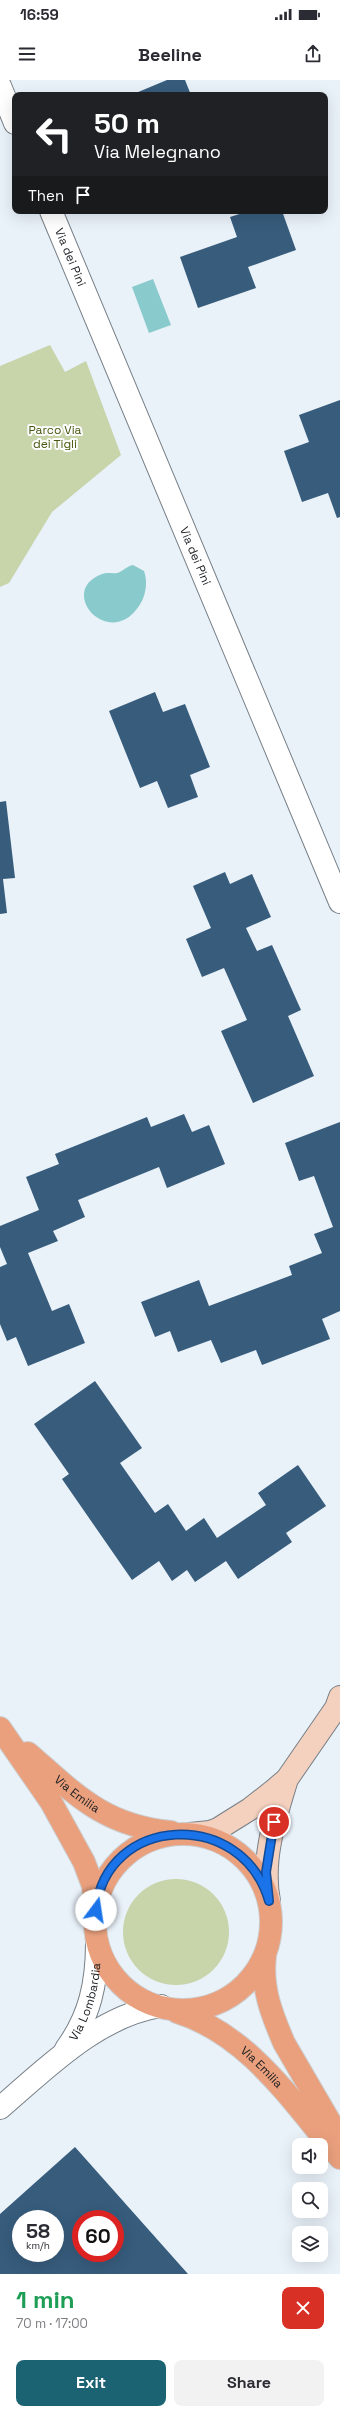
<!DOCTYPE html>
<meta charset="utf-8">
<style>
body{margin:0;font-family:"Space Grotesk",sans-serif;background:#f2f2f3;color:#2b2b33;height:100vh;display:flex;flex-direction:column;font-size:15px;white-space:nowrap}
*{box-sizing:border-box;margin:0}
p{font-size:13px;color:#7c7c81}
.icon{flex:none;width:22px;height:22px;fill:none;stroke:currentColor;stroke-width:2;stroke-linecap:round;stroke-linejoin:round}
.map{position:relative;height:2194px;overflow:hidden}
.side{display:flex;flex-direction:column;background:#fff;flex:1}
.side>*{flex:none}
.guide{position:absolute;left:12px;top:12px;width:316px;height:122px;border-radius:8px;box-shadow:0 4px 16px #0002;background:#202124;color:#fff;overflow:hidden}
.controls{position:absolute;left:292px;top:2058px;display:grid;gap:8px}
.controls a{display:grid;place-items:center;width:36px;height:36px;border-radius:8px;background:#fff;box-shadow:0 4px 16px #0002;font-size:20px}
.speed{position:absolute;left:12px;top:2130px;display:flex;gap:8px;font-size:20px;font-weight:700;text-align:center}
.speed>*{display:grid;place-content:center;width:52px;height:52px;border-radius:50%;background:#fff;box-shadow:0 4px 16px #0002;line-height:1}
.speed small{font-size:10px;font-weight:400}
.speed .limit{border:6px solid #d22;background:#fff;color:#111}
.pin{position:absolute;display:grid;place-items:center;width:34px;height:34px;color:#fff;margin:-17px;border:2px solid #fff;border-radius:50%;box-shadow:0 1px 4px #0007}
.me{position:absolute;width:44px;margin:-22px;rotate:14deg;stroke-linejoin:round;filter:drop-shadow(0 0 3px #0008)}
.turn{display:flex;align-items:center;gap:14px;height:84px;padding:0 16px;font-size:18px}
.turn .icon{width:52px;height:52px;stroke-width:2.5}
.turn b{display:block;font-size:28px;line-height:34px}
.then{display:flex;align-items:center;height:38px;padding:0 16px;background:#0003;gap:8px;font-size:15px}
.round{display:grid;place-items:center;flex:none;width:42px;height:42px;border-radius:8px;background:#f2f2f3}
.headline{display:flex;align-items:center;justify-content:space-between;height:68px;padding:0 16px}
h1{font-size:24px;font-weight:600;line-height:30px;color:#1e9e55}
.cta{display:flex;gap:8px;margin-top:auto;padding:8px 16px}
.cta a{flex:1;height:46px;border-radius:8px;background:#1b6372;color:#fff;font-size:16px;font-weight:600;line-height:46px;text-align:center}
.cta a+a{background:#f2f2f3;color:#2b2b33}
.status{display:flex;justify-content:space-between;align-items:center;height:28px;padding:0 20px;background:#fff;direction:ltr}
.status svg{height:11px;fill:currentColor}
header{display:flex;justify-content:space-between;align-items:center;height:52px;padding:0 16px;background:#fff;font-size:18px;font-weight:600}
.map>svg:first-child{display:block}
</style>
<div class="status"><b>16:59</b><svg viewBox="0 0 49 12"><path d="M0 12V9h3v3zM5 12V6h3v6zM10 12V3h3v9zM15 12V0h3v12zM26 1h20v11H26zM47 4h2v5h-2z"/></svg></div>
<header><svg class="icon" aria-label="menu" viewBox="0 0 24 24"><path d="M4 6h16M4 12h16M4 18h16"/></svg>Beeline<svg class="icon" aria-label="share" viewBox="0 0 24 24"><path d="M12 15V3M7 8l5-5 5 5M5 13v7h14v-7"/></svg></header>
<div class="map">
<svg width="340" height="2194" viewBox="0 0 340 2194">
<rect width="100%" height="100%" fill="#e9f1f9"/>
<path fill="#c8d4a9" d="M50 265 65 292 86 281 121 375 52 432 9 503 0 507V286Z
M123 1852a53 53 0 1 1 106 0a53 53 0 1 1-106 0Z"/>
<path fill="#89cbcc" d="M153 199 171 245 149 253 132 207Z
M133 485 144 491C148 502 146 516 139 526 109 571 56 511 102 494 107 492 112 494 117 493 122 492 127 486 133 485Z"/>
<path fill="#375c7c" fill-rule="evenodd" d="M167 0H185L191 15H131Z
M249 131H282L296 170 248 187 256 208 198 228 180 177 237 157 230 137Z
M340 320V437L337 438 328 413 302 422 284 371 309 362 299 335Z
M155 612 163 632 185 624 210 687 190 695 198 717 168 728 157 701 140 708 109 631Z
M6 721 15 798 3 799 7 833 0 834V722Z
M225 792 230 804 252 794 271 837 246 848 257 871 272 865 301 930 288 936 314 996 253 1023 221 951 247 940 224 888 202 897 186 859 211 848 193 806Z
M184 1034 192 1052 209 1045 225 1084 167 1108 159 1087 78 1120 85 1137 53 1151 58 1161 28 1173 52 1231 69 1224 85 1263 28 1286 16 1257 7 1261 0 1244V1187L7 1184 0 1167V1146L39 1130 26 1097 59 1084 55 1074 147 1037 151 1047Z
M340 1042V1231L322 1239 330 1259 262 1285 256 1270 221 1283 211 1260 178 1272 170 1251 155 1257 141 1222 199 1200 209 1226 292 1195 289 1186 322 1173 314 1154 333 1147 314 1096 299 1101 285 1063Z
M95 1301 142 1368 120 1383 155 1433 168 1424 186 1451 204 1438 217 1458 266 1425 258 1413 298 1385 326 1426 286 1453 292 1462 238 1499 226 1481 195 1502 187 1490 172 1501 159 1481 132 1500 62 1399 69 1394 34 1344Z
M75 2067 188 2194H0V2134ZM21 2139H55V2173H21ZM81 2139H115V2173H81Z"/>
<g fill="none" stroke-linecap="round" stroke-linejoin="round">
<defs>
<g id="street">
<path d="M0 6 15 43"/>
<path id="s1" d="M51 131 340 822"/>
<path id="s2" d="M66 1969C90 1936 97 1903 97 1863"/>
<path d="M0 2028C47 1988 97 1936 161 1926"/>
</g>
<path id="secondary" d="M190 1754 210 1752 218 1749 250 1729 273 1711 287 1699 336 1628 340 1617
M269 1821C261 1780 275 1738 287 1699"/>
<g id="primary">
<path d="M0 1648 51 1722 84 1782 93 1806 95 1825"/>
<path id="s3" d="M28 1673C75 1714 104 1746 171 1752"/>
<circle cx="183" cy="1842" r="88"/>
<path d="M265 1876C261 1908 272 1935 284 1963L340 2059"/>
<path id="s4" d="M177 1932C250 1955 292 2022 340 2078"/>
</g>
</defs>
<use href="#street" stroke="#777f86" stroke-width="24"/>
<use href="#secondary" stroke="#777f86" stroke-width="24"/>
<use href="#primary" stroke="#cccdce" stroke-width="24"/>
<use href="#street" stroke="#fff" stroke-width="22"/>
<use href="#secondary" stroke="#f4d0be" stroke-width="22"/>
<use href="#primary" stroke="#eaa07d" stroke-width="22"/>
</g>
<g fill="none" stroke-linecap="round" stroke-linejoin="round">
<defs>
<path id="route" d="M96 1830C105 1735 242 1727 269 1821L266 1792 274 1742"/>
</defs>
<use href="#route" stroke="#114b97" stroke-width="10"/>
<use href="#route" stroke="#1a73e8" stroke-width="7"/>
</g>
<g text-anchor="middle" stroke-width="4" stroke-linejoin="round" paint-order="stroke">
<g font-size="12" fill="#191c1f" stroke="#fcfdff">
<text dy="4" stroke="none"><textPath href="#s1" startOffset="50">Via dei Pini</textPath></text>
<text dy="4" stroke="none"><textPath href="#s1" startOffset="374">Via dei Pini</textPath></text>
<text dy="4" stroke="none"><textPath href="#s3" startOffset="64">Via Emilia</textPath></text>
<text dy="4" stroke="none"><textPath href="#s2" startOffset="52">Via Lombardia</textPath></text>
<text dy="4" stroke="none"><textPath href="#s4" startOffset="102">Via Emilia</textPath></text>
</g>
<g font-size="12" fill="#48570c" stroke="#fcfdff">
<text x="55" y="354">Parco Via<tspan x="55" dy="14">dei Tigli</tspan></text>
</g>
</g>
</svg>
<div class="controls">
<a><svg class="icon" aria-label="sound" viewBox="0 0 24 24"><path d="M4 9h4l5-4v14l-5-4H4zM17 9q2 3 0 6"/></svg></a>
<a><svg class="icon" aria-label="search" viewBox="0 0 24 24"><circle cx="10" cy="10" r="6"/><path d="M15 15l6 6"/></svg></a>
<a><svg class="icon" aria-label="layers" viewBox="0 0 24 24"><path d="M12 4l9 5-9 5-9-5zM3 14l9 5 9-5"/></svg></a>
</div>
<div class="speed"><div>58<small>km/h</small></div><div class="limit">60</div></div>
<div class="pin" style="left:274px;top:1742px;background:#d93025"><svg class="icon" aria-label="arrive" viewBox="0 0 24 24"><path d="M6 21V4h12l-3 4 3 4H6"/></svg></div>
<svg class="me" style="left:96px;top:1830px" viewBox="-20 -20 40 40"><circle r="19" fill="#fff"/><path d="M0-13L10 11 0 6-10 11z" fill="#1a73e8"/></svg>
<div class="guide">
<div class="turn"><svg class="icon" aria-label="left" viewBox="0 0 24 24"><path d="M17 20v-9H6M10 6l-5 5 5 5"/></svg><div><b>50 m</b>Via Melegnano</div></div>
<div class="then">Then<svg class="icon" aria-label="arrive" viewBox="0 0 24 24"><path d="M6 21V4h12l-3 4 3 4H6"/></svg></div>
</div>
</div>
<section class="side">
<div class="headline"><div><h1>1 min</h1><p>70 m · 17:00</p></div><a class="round" style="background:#d93025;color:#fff"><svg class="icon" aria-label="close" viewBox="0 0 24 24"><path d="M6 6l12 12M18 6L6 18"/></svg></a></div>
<div class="cta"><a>Exit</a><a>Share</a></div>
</section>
